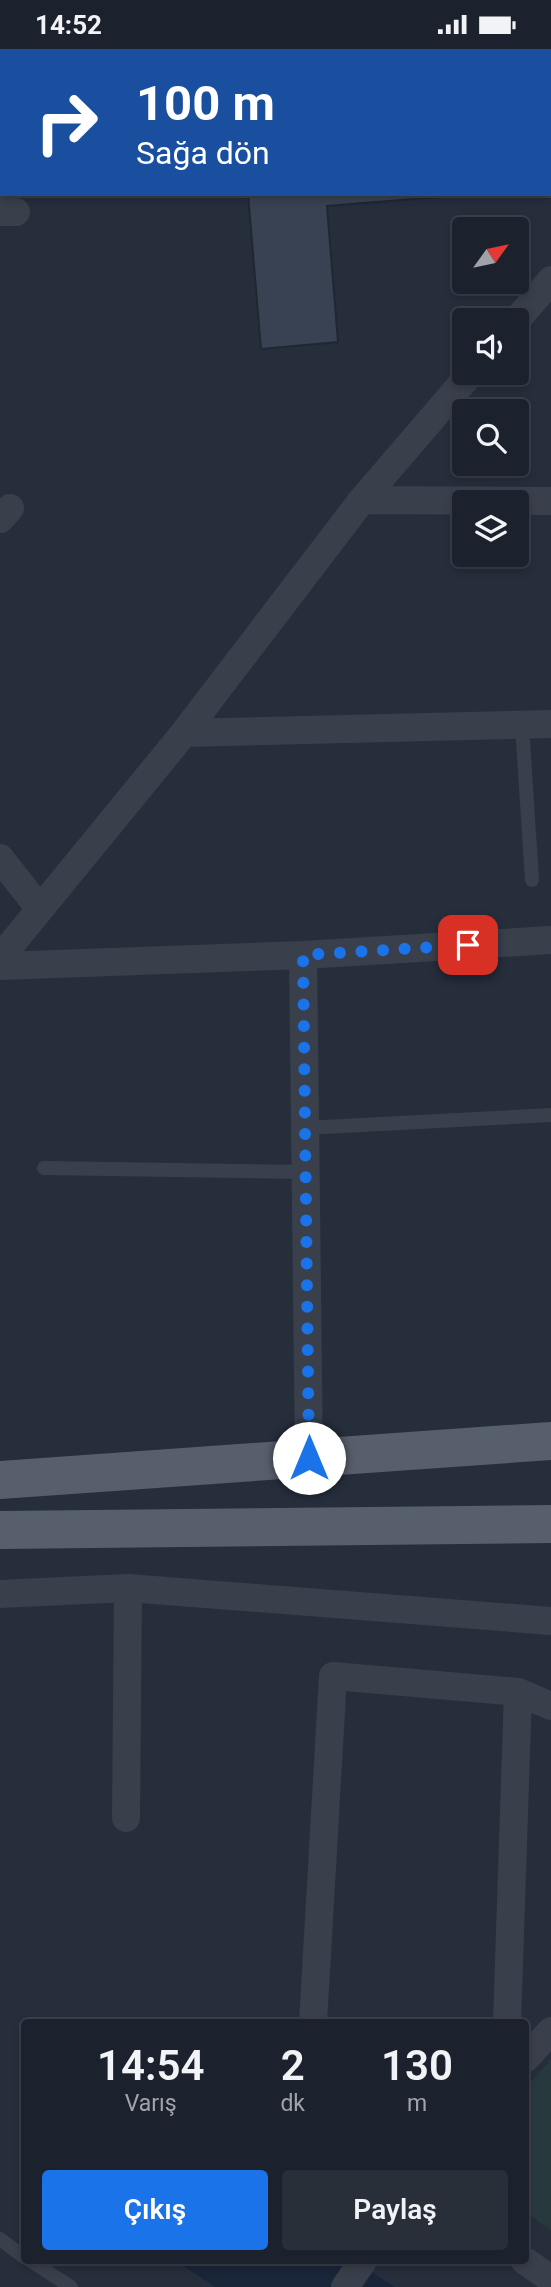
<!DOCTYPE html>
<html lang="tr">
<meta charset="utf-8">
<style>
body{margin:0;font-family:Roboto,sans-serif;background:#292f39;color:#f1f3f6;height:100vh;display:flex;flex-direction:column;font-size:26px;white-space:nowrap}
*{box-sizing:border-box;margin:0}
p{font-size:23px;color:#a0a4aa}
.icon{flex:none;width:38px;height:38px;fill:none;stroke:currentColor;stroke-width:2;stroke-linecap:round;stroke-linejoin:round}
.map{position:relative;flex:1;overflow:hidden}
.panel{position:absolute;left:21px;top:1970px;width:508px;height:245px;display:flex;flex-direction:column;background:#1c222d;border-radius:7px;box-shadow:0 4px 10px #0003,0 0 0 2px #3a3f49}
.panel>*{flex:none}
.top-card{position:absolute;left:0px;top:0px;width:551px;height:147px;box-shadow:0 4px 10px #0003,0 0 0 2px #3a3f49;background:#1a4fa0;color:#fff;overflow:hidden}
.needle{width:46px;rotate:57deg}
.fabs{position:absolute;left:452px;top:168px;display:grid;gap:14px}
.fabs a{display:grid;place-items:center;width:77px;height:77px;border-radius:7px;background:#1c222d;box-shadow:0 4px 10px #0003,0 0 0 2px #3a3f49;font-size:35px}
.pin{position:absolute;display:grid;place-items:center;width:60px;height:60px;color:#fff;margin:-30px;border-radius:14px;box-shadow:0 4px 10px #0006}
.me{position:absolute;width:77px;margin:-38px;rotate:0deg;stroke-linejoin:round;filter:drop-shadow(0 0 5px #0008)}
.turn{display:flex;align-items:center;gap:24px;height:147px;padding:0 21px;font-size:32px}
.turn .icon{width:91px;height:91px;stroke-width:2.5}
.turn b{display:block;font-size:49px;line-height:60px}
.eta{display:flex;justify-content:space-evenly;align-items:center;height:119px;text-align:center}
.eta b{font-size:42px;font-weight:600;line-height:49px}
.action{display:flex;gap:14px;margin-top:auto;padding:14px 21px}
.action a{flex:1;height:80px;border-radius:7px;background:#1a73e8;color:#fff;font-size:28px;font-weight:600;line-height:80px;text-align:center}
.action a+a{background:#292f39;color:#f1f3f6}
.status{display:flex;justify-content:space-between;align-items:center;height:49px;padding:0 35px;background:#1c222d;direction:ltr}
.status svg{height:19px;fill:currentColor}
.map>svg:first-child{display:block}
</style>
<div class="status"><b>14:52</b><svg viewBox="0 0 49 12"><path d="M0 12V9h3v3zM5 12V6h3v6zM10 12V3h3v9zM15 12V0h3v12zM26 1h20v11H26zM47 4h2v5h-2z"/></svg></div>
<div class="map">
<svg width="551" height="2238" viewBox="0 0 551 2238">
<rect width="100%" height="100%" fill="#262e3c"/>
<path fill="#28393d" d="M73 0H197V2H73Z
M551 2011V2181L525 2163V2039Z"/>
<path fill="#192539" d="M176 2212H356L394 2238H215Z"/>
<path fill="#384252" stroke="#202733" stroke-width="2" d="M308 0H375V2H308Z
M248 145H464V146L327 157 338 293 261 300Z"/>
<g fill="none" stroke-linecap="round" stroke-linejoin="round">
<path stroke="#39404c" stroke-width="14" d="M522 676 532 831
M305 1079 551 1066
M44 1119 305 1123
M0 2190 24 2208
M31 2212 71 2238"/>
<path stroke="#39404c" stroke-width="28" d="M0 163H16
M516 272 551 231
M362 451 551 452
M0 470 10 459
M184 684 551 675
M0 809 40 860
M303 906 309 1409
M0 909 184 684 362 451 471 324
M0 917 303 906 551 891
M0 1545 128 1539 551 1572
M126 1769 128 1539
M313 1974 333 1627 518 1643 551 1657
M507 1974 518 1643
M525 2010 551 1982
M525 2212 551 2230
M345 2238 363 2212"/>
<path stroke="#575f6c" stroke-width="38" d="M0 1431 551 1392
M0 1481 551 1475"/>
</g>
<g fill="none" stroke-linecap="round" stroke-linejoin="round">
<path stroke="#1a73e8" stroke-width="12" stroke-dasharray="0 21.6" d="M309 1409 303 906 468 896"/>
</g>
</svg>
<div class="fabs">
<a><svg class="needle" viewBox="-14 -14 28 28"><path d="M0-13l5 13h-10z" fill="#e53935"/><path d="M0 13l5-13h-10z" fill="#a0a4aa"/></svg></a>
<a><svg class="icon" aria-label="sound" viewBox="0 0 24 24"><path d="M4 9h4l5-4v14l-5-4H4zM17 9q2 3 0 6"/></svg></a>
<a><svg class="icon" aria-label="search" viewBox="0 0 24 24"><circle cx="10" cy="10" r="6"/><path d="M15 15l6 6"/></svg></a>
<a><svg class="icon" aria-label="layers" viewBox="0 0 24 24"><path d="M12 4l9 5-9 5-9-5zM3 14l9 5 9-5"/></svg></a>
</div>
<div class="pin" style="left:468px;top:896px;background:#d93025"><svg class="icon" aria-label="arrive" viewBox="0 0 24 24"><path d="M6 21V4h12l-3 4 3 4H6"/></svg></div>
<svg class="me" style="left:309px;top:1409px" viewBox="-20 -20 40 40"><circle r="19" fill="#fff"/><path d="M0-13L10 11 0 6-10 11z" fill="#1a73e8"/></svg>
<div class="top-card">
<div class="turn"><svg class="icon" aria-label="right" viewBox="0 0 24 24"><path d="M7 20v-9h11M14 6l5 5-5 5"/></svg><div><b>100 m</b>Sağa dön</div></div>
</div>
<section class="panel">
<div class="eta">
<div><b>14:54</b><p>Varış</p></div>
<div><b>2</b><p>dk</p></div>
<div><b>130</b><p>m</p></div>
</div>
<div class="action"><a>Çıkış</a><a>Paylaş</a></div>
</section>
</div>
